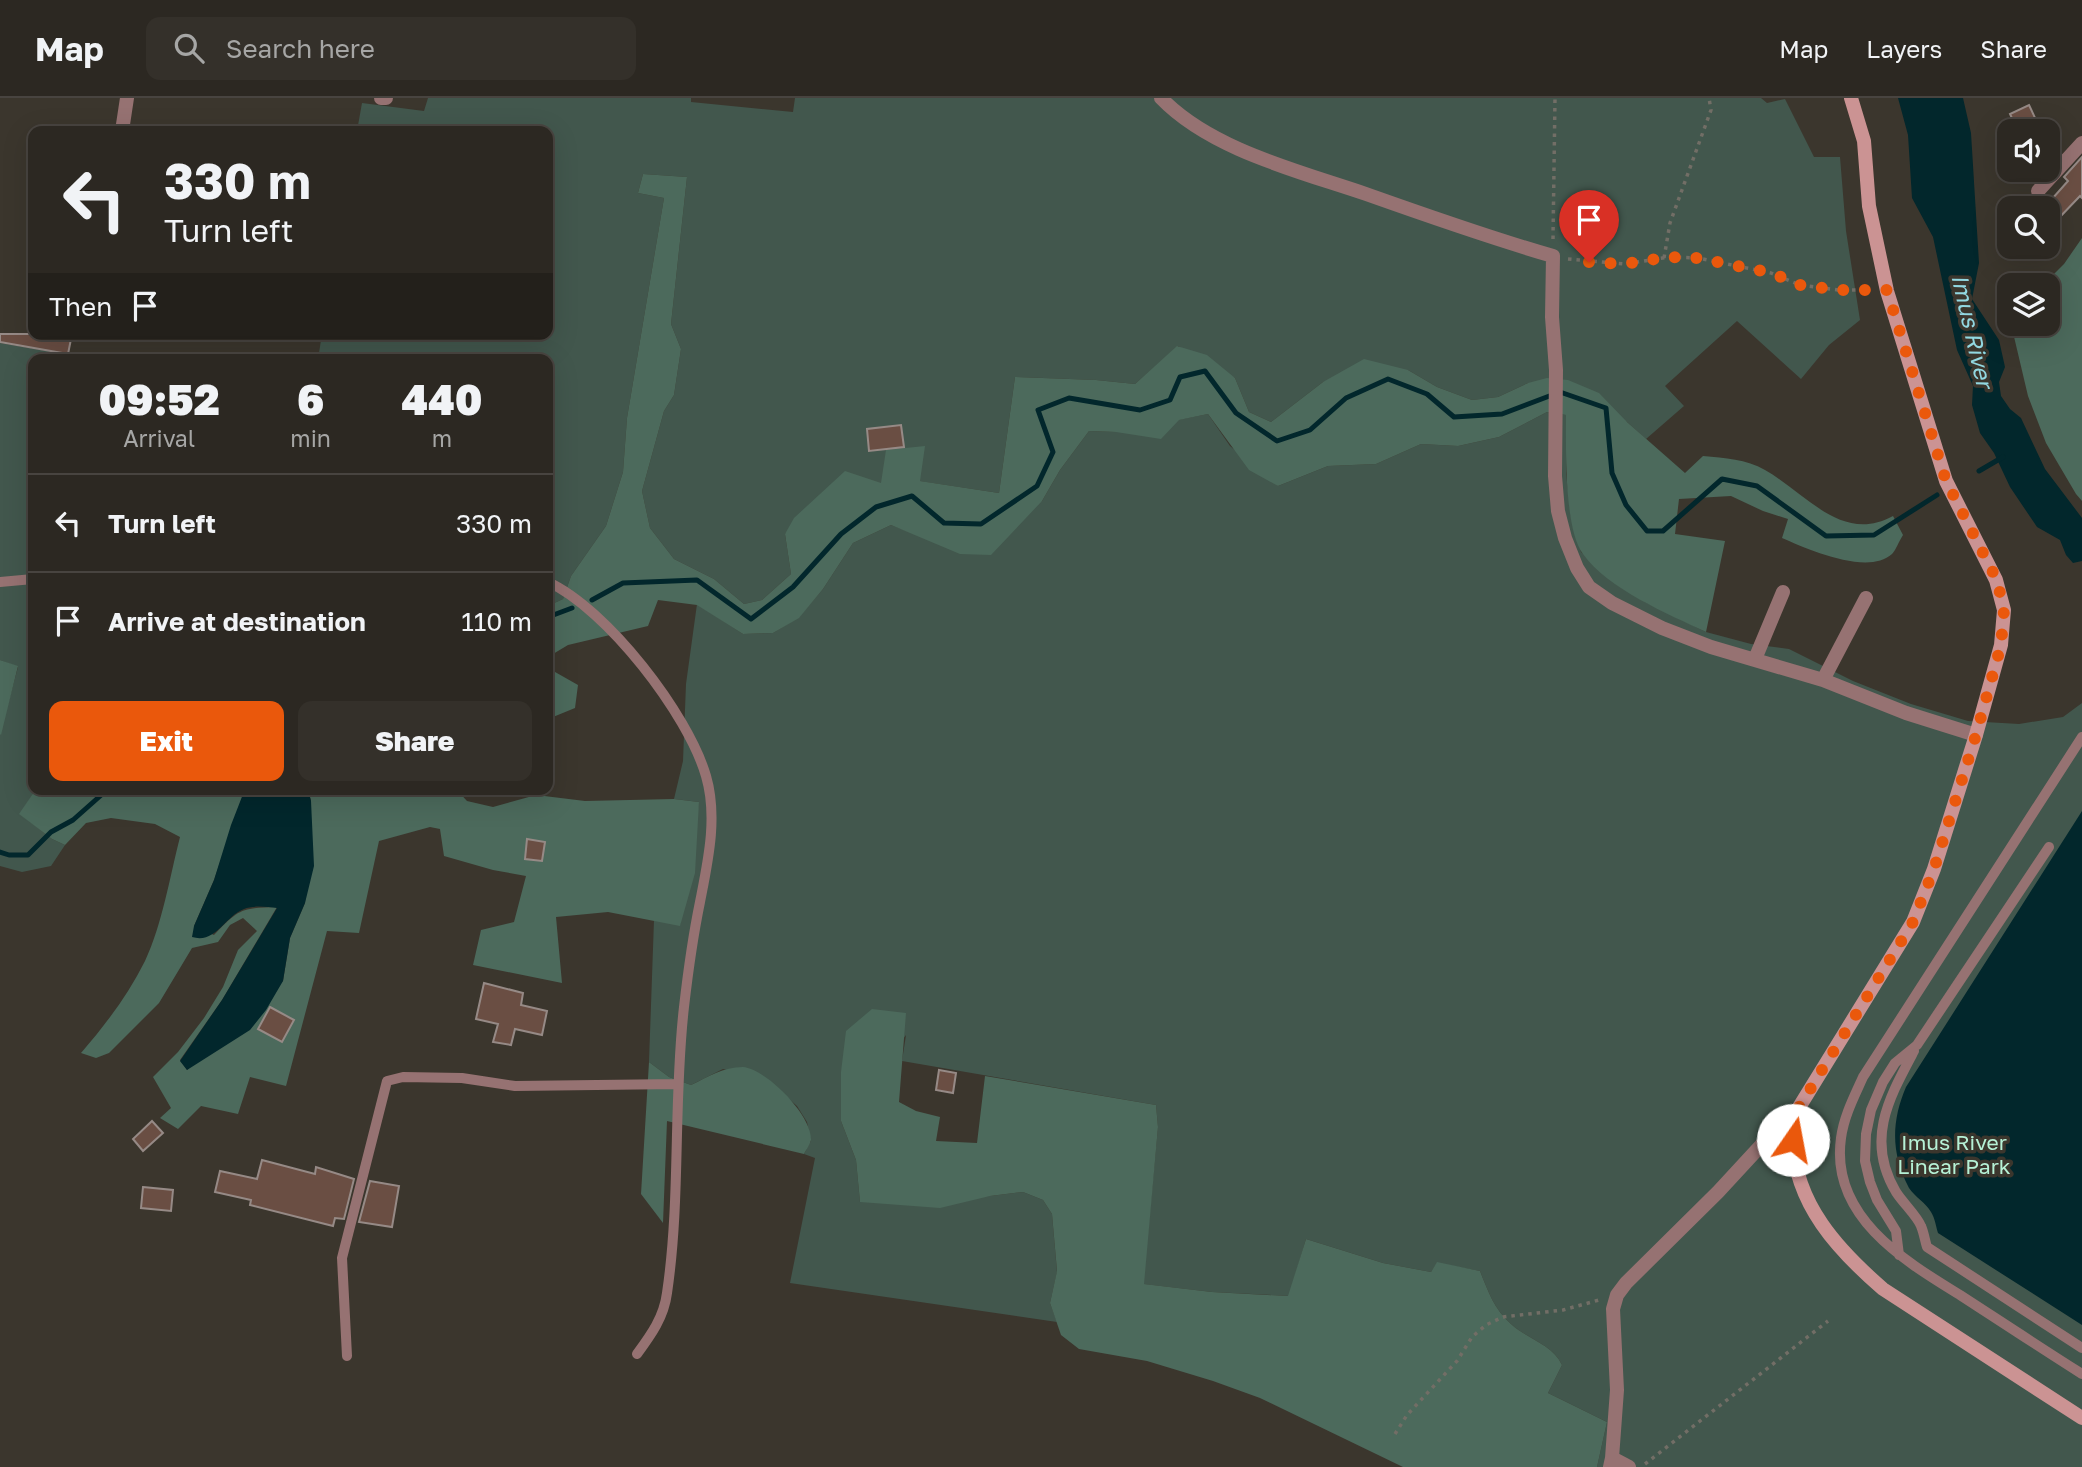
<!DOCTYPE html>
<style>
body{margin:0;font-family:"Golos Text",sans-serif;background:#34302a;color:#f1f3f6;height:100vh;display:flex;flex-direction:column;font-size:26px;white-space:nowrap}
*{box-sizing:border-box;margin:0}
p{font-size:23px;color:#a6a6a5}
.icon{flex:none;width:38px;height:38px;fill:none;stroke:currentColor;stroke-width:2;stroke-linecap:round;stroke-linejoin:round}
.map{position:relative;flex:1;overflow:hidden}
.drawer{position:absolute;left:28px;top:256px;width:525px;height:441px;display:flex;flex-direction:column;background:#2c2822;border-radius:14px;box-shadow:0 7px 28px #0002,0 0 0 2px #484440}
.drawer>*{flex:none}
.hud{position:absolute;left:28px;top:28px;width:525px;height:214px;border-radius:14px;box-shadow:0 7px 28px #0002,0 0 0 2px #484440;background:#2c2822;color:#f1f3f6;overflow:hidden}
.buttons{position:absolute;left:1997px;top:21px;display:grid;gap:14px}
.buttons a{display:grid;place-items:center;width:63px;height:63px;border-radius:14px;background:#2c2822;box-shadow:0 7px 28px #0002,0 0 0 2px #484440;font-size:35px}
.pin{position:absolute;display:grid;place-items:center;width:60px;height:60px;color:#fff;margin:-72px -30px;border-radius:50% 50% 50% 0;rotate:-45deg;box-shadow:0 0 7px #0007}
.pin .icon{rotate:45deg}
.me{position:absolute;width:77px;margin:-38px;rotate:12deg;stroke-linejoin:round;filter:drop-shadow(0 0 5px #0008)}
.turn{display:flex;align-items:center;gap:24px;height:147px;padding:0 21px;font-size:32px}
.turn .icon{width:91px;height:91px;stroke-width:2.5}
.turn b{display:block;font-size:49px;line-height:60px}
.then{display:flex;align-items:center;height:66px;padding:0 21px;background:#0003;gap:14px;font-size:26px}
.eta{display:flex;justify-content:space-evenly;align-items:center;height:119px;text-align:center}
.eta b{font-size:42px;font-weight:800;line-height:49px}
.cta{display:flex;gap:14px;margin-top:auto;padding:14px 21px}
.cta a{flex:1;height:80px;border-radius:14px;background:#ea580c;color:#fff;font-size:28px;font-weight:800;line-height:80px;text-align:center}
.cta a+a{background:#34302a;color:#f1f3f6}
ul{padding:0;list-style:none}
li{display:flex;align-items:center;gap:21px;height:98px;padding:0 21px;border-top:2px solid #484440}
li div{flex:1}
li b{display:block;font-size:26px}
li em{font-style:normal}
header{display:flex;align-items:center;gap:42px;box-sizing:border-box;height:98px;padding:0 35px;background:#2c2822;border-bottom:2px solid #484440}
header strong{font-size:33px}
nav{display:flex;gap:38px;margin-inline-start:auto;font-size:24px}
.search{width:490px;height:63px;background:#34302a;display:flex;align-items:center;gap:18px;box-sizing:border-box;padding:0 24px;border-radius:14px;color:#a6a6a5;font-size:26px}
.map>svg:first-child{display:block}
</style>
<header>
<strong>Map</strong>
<div class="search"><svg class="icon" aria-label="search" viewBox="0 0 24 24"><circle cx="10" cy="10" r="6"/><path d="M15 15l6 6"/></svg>Search here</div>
<nav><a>Map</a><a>Layers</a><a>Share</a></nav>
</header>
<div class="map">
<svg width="2082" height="1369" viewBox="0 0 2082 1369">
<rect width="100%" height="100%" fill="#3b362d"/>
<path fill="#42574d" d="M428 0H691V4L793 14 795 0H1761L1767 5 1785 1 1814 59H1840L1846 133 1860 222 1829 247 1801 281 1737 223 1665 288 1684 308 1646 341 1627 324 1528 285 1498 299 1472 302 1437 289 1408 272 1323 284 1271 324 1249 314 1235 280 1178 248 1135 286 1096 282 1015 279 999 395 919 383 881 386 845 374 785 436 791 476 762 502 744 506 714 481 674 461 650 430 642 393 664 313 674 297 681 251 671 226 687 79 643 76 638 95 664 100 627 320 623 374 606 428 571 478 563 501 548 508V261H318L322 236H548V33H357L362 5 424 13Z
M0 245 95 261H33V691H36L20 716 52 741 65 747 51 768 22 774 0 768V636L18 569 0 562Z
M1547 314 1567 317 1566 375 1571 419 1581 454 1645 504 1706 534 1751 546 1789 551 1853 583 1911 606 1968 623 2019 626 2063 619 2082 605V1369H1597L1607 1324 1548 1295 1562 1267C1552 1246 1527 1241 1511 1226 1494 1211 1488 1193 1480 1173L1437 1165 1431 1174 1383 1165 1306 1141 1289 1198 1212 1194 1143 1186 1158 1029 1156 1007 902 963 906 937 841 1023 856 1062 860 1104 990 1098 1023 1094 1043 1102 1052 1116 1057 1174 1050 1205 1057 1224 790 1185 815 1060 804 1056 811 1043 807 1024 797 1008 769 983 723 971 691 987 669 979 649 964 654 822 680 827 699 704 674 701 683 663 686 586 697 506 743 536 773 535 799 519 823 491 853 445 891 427 923 439 1042 403 1060 372 1089 333 1116 334 1208 316 1230 348 1278 388 1328 368 1376 366 1421 346 1458 348 1499 339Z"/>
<path fill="#4c6a5c" d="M643 76 687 79 671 226 681 251 674 297 664 313 642 393 650 430 674 461 714 481 744 506 762 502 791 476 785 436 794 420 845 373 881 385 886 352 925 348 920 383 999 395 1015 279 1096 282 1135 286 1177 248 1207 257 1235 280 1249 314 1271 324 1323 284 1364 261 1408 272 1437 289 1472 302 1498 299 1528 285 1547 280 1568 282 1599 295 1627 324 1685 375 1703 358C1725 360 1746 361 1765 372 1807 396 1842 446 1893 418L1903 437C1899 443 1896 452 1892 456 1868 478 1807 451 1782 440L1788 421 1763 413 1731 398 1679 401 1675 436 1725 443 1706 534C1668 516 1608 491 1583 456 1564 431 1566 350 1566 317L1547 314 1499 339 1458 348 1421 346 1376 366 1328 368 1278 388 1249 372 1208 316 1179 322 1161 341 1116 334 1089 333 1060 372 1042 403 991 457 960 456 891 427 853 445 823 491 799 520 773 535 743 536 697 507 658 502 648 528 568 547 548 559V508L563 501 571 478 606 428 623 374 627 320 664 100 638 95Z
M2082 140V403L2076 396 2046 345 2028 298 2011 226H2048V187H2043L2064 166Z
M0 562 18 568 1 637 0 636Z
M548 570 578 587 575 610 553 619H548Z
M36 691H245L214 782 194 828 214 837C239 811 241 810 277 809L222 902 180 962 187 972 283 883 290 840 305 805 311 703 308 691H456L467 703 493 709 536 697 585 703 674 701 699 704 695 775 680 828 608 814 556 819 562 885 473 867 481 832 514 824 526 778 493 772 444 758 440 731 430 729 379 743 359 835 327 833 286 988 250 979 238 1016 201 1008 178 1031 160 1020 171 1010 153 979 178 954 204 920 223 889 238 852 257 833 243 820 230 827 218 844 192 850 159 905 109 955 96 960 81 955C106 926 128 897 145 863 162 827 170 778 180 739L155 726 111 720 86 725 65 747 52 741 19 716Z
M872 911 906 915 899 1004 916 1013 940 1019 936 1043 977 1045 985 978 1156 1007 1158 1029 1144 1186 1212 1194 1288 1198 1306 1141 1383 1165 1431 1174 1437 1164 1480 1173C1488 1193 1494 1211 1511 1226 1527 1241 1552 1246 1562 1267L1548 1295 1607 1324 1597 1369H1403L1260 1300 1213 1283 1147 1263 1079 1251 1061 1237 1050 1205 1057 1173 1052 1116 1043 1102 1023 1094 990 1098 940 1110 860 1104 856 1062 841 1023V974L846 933Z
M649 964 669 979 691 987C708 979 723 969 743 969 766 971 812 1017 811 1042 810 1047 806 1052 804 1056L667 1023 663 1125 641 1096Z"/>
<path fill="#02272c" d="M1898 0H1963L1971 35 1979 165 1972 201 1999 242 2005 269 1999 284 2001 298 2010 311 2021 320 2045 371 2082 420V463L2073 465 2066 457 2060 442 2037 429 2010 389 1994 355 1980 335 1972 307 1973 288 1957 252 1933 139 1912 100 1908 37Z
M245 691H308L311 703 314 768 305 805 290 840 283 883 266 912 250 932 187 972 180 963 222 902 277 810C268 809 252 807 244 811 224 819 216 846 192 839L194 828 214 782 231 727Z
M2082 713V1227L1938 1135C1936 1129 1935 1120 1931 1114 1926 1105 1915 1099 1909 1090 1891 1056 1891 1024 1906 989Z"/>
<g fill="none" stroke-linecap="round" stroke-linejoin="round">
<path stroke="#02272c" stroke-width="5" d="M1979 373 2003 359
M592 502 623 485 697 482 751 521 793 489 841 436 876 409 912 398 944 425 981 426 1037 388 1053 354 1038 312 1069 300 1140 312 1170 302 1180 279 1205 273 1236 315 1277 343 1310 332 1346 300 1388 281 1427 296 1454 319 1502 316 1560 294 1606 310 1612 375 1626 407 1647 433H1663L1722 381 1757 388 1826 438 1874 437 1937 397
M548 519 572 510
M0 754 9 757H28L51 734 73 722 108 691"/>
</g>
<path fill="#6a4e43" stroke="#968a86" stroke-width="2" d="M2029 7 2036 22 2017 31 2010 16Z
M2082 59V100L2080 98 2057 122 2048 114V110H2044L2068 83 2064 79Z
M0 236H72L68 256 0 244Z
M901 327 904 349 869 353 867 331Z
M527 741 545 744 542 763 525 761Z
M484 885 523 895 521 907 547 913 542 937 515 931 511 947 493 944 498 926 476 921Z
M270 909 294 922 282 944 258 931Z
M939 972 956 975 953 995 936 992Z
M152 1023 163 1035 143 1053 133 1041Z
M262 1062 315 1076 316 1069 354 1081 344 1121 335 1120 333 1128 250 1107 251 1102 215 1094 220 1073 257 1081Z
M370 1083 399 1088 392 1129 359 1124Z
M143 1089 173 1092 171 1113 141 1110Z"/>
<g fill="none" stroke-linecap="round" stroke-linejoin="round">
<path stroke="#726e66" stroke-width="3.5" stroke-dasharray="3.5 5" stroke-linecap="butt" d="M1553 141 1555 0
M1664 160 1670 125 1711 12 1709 0
M1568 161 1625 166 1669 159 1698 160 1771 175 1800 187 1838 192H1870
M1395 1336 1407 1317 1457 1263 1472 1239 1486 1227 1503 1219 1563 1212 1599 1202
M1645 1366 1828 1223"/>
<path stroke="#967272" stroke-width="10" d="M0 484 33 481
M548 484C607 511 688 616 706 678 718 719 708 763 700 804 693 838 688 874 684 909 673 1004 681 1100 667 1195 664 1219 651 1237 637 1256
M2082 639 1863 979C1854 999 1844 1018 1841 1040 1830 1118 1903 1162 1960 1197 2000 1223 2041 1250 2082 1276
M1914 953C1889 1000 1865 1042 1896 1094 1903 1105 1917 1118 1921 1128 1924 1135 1925 1143 1927 1149L2082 1250
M1899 1157 1896 1133 1877 1102 1870 1084 1865 1063 1866 1036 1871 1012 1883 984 1895 965 1917 947 2049 749
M347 1258 342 1160 387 983 403 979 462 980 515 988 678 986"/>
<path stroke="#967272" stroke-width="14" d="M381 0H386
M1161 0C1211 52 1299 73 1366 96 1428 118 1490 140 1553 158L1552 219 1556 272 1555 378 1558 413 1565 440 1577 470 1589 489 1612 505 1662 530 1711 549 1823 582 1906 615 1976 637
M122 33 127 0
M2038 93 2082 45
M1755 561 1783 494
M1823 582 1866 500
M1612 1360 1629 1369
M1610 1369 1612 1360 1617 1292 1613 1211 1617 1197 1626 1185 1718 1094 1766 1042 1798 1011"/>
<path stroke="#cb9393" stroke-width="14" d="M1851 0 1864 43 1869 108 1887 193 1946 383 1996 482 2004 512 2001 547 1976 637 1934 771 1913 824 1798 1011C1796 1021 1792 1033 1793 1043 1795 1106 1838 1152 1883 1191L2082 1320"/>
</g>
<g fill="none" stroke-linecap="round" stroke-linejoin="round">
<path stroke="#ea580c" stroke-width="12" stroke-dasharray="0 21.6" d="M1589 164 1625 166 1668 159 1698 160 1772 175 1800 187 1838 192H1887L1946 383 1997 482 2004 512 2001 547 1976 637 1934 771 1913 824 1798 1011 1793 1042"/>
</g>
<g text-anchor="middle" stroke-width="7" stroke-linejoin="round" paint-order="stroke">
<g font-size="21" fill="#b6f1d6" stroke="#3b362d">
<text x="1954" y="1052">Imus River<tspan x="1954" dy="24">Linear Park</tspan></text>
</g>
<g font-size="23" font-style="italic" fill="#92d8e1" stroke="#3b362d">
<text transform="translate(1972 233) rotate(77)" y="8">Imus River</text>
</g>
</g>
</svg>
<div class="buttons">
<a><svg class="icon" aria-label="sound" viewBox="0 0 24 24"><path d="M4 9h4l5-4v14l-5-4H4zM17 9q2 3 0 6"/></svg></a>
<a><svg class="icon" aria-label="search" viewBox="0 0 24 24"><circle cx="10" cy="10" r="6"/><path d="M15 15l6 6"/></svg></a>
<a><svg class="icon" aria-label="layers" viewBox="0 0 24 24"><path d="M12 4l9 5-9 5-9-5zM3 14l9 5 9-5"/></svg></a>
</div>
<div class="pin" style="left:1589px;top:164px;background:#d93025"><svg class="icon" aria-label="arrive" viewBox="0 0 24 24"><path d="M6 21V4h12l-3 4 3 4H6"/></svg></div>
<svg class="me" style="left:1793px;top:1042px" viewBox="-20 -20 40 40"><circle r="19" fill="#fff"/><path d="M0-13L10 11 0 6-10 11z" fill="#ea580c"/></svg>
<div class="hud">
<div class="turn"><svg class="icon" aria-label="left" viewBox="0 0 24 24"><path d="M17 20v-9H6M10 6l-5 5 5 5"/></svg><div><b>330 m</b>Turn left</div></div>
<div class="then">Then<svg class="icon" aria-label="arrive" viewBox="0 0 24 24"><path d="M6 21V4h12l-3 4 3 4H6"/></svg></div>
</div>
<section class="drawer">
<div class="eta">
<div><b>09:52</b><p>Arrival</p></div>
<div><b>6</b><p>min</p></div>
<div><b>440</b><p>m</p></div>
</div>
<ul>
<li><svg class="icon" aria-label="left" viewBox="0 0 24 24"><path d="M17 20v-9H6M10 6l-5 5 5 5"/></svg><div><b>Turn left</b></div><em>330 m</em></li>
<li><svg class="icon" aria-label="arrive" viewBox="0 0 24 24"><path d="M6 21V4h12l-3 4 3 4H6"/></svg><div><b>Arrive at destination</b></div><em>110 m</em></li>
</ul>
<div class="cta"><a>Exit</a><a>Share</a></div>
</section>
</div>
